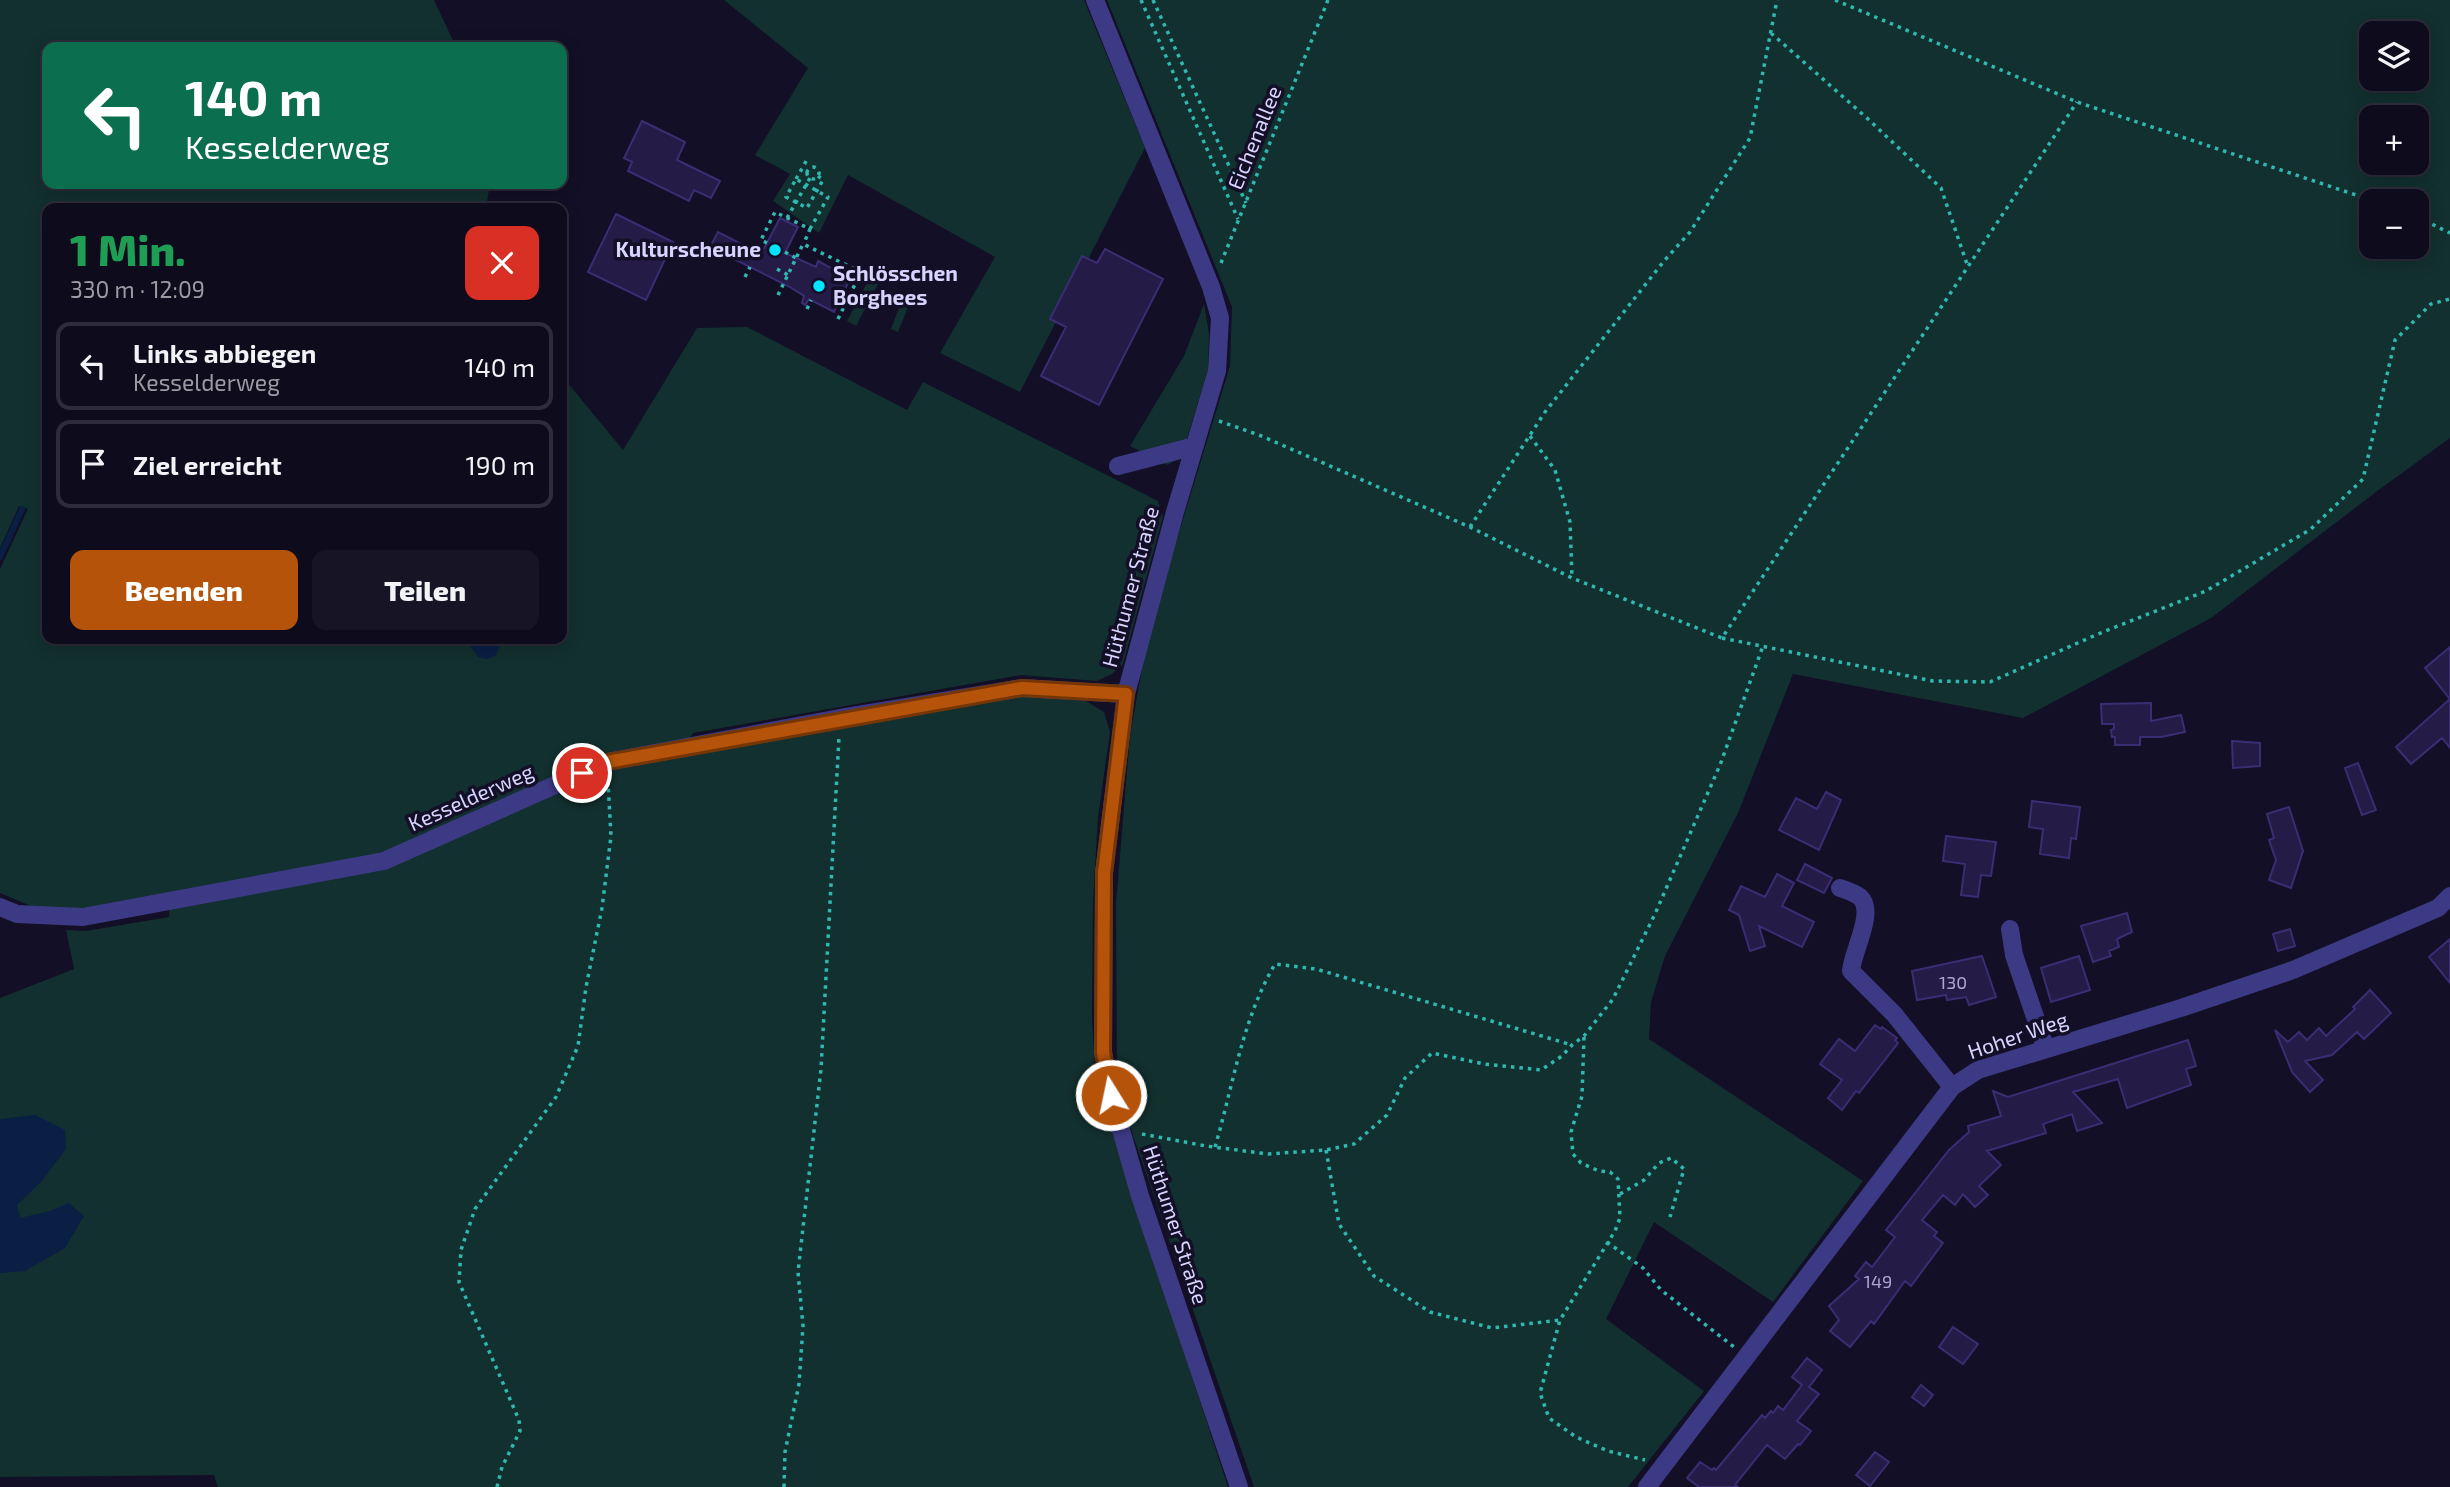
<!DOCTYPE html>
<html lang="de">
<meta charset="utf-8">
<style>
body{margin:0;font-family:"Exo 2",sans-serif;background:#171425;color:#f1f3f6;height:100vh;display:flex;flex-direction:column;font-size:26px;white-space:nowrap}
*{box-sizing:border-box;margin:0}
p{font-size:23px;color:#9b9ba3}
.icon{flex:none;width:38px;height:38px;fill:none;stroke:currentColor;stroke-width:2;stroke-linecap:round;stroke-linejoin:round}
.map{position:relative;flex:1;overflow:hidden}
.sheet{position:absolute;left:42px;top:203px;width:525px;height:441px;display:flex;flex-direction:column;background:#0e0b1c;border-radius:14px;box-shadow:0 4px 18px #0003,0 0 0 2px #2e2b3b}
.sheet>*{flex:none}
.banner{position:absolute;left:42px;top:42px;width:525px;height:147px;border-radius:14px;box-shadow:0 4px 18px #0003,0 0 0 2px #2e2b3b;background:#0b6e4f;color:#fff;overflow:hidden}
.tools{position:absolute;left:2359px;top:21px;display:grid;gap:14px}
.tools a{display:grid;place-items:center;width:70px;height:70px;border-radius:14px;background:#0e0b1c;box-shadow:0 4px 18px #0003,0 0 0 2px #2e2b3b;font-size:35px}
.pin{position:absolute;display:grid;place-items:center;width:60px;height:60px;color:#fff;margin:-30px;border:4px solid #fff;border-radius:50%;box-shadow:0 2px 7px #0007}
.me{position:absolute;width:77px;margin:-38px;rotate:350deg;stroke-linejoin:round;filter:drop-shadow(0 0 5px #0008)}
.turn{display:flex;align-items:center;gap:24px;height:147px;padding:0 28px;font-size:32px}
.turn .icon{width:91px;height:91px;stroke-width:2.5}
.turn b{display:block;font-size:49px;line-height:60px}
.round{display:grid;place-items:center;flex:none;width:74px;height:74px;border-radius:14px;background:#171425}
.overview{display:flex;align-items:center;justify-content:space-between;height:119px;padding:0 28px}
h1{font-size:42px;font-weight:800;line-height:52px;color:#1e9e55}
.action{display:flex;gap:14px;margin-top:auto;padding:14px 28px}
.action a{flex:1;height:80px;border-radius:14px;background:#b45309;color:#fff;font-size:28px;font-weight:800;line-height:80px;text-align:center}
.action a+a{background:#171425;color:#f1f3f6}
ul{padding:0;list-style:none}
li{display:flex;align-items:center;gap:21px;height:88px;margin:0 14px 10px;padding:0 14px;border:4px solid #2e2b3b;border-radius:14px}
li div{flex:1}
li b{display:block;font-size:26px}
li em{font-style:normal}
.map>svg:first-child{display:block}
</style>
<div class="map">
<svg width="2450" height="1487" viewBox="0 0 2450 1487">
<rect width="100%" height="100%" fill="#130f26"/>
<path fill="#12302f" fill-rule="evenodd" d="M0 0H434L456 47H47V184H490L486 208H47V639H562V376L623 450 697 328 747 327 907 410 923 382 1158 501 1163 516 1123 664 1112 674 1097 681 1021 675 693 733 680 755 1022 695 1086 701 1104 712 1110 732 1098 817 1093 901 1092 1019 1096 1082 1228 1487H218L214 1475 0 1477V998L74 969 66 930 86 931 169 917 170 896 84 911 31 906 0 893V569L28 509 19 506 0 548Z
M724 0H1084L1145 148 1020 392 940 353 995 257 848 175 819 233 773 201 790 174 755 155 808 68Z
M1107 0H2450V438L2376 492 2211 618 2023 718 1793 674 1738 813 1665 956 1651 1002 1649 1039 1863 1181 1773 1302 1654 1222 1606 1319 1704 1391 1628 1487H1254L1126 1115 1117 1075 1116 904 1130 735 1149 630 1230 366 1232 307ZM2371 33H2417V79H2371ZM2371 117H2417V163H2371ZM2371 201H2417V247H2371Z
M870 277 879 282 856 326 847 321Z
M905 292 913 295 898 332 891 329Z
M1204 304 1209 334 1208 370 1181 458 1167 465 1130 446 1184 356Z"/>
<path fill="#0a1f44" d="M465 639H496L500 645 496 656 486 659 478 657Z
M35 1115 65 1130 66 1149 42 1181 17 1205 20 1218 50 1211 69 1203 84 1216 65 1248 25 1271 0 1273V1119Z"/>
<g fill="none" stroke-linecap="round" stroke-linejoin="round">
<path stroke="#0a1f44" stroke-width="6" d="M0 557 22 509"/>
</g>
<path fill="#241b47" stroke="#3b2d73" stroke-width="2" d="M642 121 685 142 677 160 720 181 711 198 694 190 689 201 628 171 632 162 624 158Z
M616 214 673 242 646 300 588 272Z
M780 218 798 227 785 253 816 267 818 261 833 269 832 270 839 273 837 278 848 283 834 312 809 299 805 305 802 303 804 296 790 287 710 247 718 232 761 254Z
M1105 249 1163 279 1099 405 1041 376 1066 327 1050 319 1082 256 1097 263Z
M2450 647V748L2442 738 2411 764 2396 747 2450 699 2425 668Z
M2151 703V721L2181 715 2185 732 2161 737H2140V745H2115V737H2112L2111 730 2114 729V724H2102L2101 704Z
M2232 741 2260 743V766L2233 768Z
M2358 763 2376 810 2362 815 2345 768Z
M1826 792 1841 800 1819 850 1779 830 1796 798 1817 809Z
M2032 801 2080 807 2076 839 2071 838 2069 858 2040 854 2043 829 2029 827Z
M2289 807 2303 851 2291 888 2269 880 2276 860 2269 840 2274 838 2267 814Z
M1946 836 1996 842 1991 876 1981 875 1978 897 1961 895 1965 864 1943 861Z
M1805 864 1832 878 1824 893 1797 880Z
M1777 874 1794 883 1782 906 1814 922 1802 947 1759 926 1765 946 1750 951 1739 915 1729 910 1741 886 1765 897Z
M2127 913 2132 932 2117 939 2119 947 2109 951 2111 956 2093 962 2081 926Z
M2290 929 2295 946 2278 951 2273 934Z
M2450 939V983L2429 957Z
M1982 956 1996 997 1969 1005 1966 997 1947 1000 1946 995 1917 1000 1912 971Z
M2079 956 2090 990 2051 1002 2041 968Z
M2370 990 2391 1013 2364 1039 2357 1032 2332 1055 2305 1061 2323 1080 2310 1092 2292 1072 2275 1030 2288 1042 2299 1032 2307 1040 2319 1028 2326 1036 2355 1009 2353 1007Z
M1875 1025 1881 1029 1882 1027 1897 1038 1895 1040 1898 1043 1859 1093 1856 1091 1842 1110 1828 1098 1842 1080 1820 1064 1839 1039 1855 1051Z
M2188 1040 2196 1066 2186 1069 2191 1085 2127 1108 2118 1079 2073 1092 2102 1123 2077 1131 2072 1114 2043 1124 2046 1133 1987 1151 2001 1165 1979 1186 1988 1195 1975 1207 1963 1194 1955 1205 1943 1195 1922 1220 1937 1232 1934 1236 1943 1243 1911 1286 1905 1281 1874 1324 1871 1321 1850 1347 1830 1331 1839 1320 1829 1306 1859 1279 1855 1276 1866 1262 1872 1267 1895 1237 1886 1230 1949 1150 1969 1132 1968 1126 2001 1116 1993 1091 2008 1097Z
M1953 1327 1978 1344 1963 1364 1939 1347Z
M1807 1358 1822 1370 1809 1387 1819 1394 1797 1421 1811 1431 1800 1445 1798 1444 1785 1459 1767 1445 1735 1485 1738 1487H1699L1687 1478 1700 1462 1712 1470 1714 1468 1716 1470 1762 1415 1765 1418 1771 1411 1773 1413 1778 1406 1783 1410 1802 1385 1792 1377Z
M1921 1385 1933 1395 1924 1406 1912 1397Z
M1875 1452 1889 1462 1870 1486 1856 1475Z"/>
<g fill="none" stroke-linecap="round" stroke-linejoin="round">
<path stroke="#2fb8b0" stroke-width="3.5" stroke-dasharray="3.5 5" stroke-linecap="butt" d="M1141 0 1238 219
M1153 0 1246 203
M1835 0 2077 102 2374 201
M1771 33 1868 119 1941 188 1968 267
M807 173a6 6 0 1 1 12 0a6 6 0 1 1-12 0Z
M796 179 808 158
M2417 217 2450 233
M787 218 810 178
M810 229 828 197 796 179 786 197 807 208 823 180 818 176
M767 243 761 240 775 212 810 229 804 243
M785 252 796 258
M1221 263 1328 0
M777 269 788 275
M745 277 750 267
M778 295 803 244 861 272 836 323
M807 309 811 300
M1219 421 1259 435 1470 527 1572 578 1722 638 2077 102
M1530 436 1555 470 1570 522 1572 578
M1470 527 1545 412 1664 261 1690 232 1750 138 1777 0
M1722 638 1933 681 1990 682 2098 634 2206 591 2311 529 2363 479 2395 340 2431 304 2450 299
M1584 1037 1582 1096 1571 1132 1573 1154 1581 1163 1599 1171 1610 1172 1618 1179 1620 1218 1615 1231 1560 1320 1540 1393 1549 1418 1576 1437 1608 1451 1645 1460
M1142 1134 1206 1146 1268 1154 1326 1150 1354 1144 1387 1115 1405 1078 1432 1053 1484 1064 1541 1070 1562 1056 1572 1045 1584 1036 1613 999 1655 914 1720 765 1763 646
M1215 1147C1233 1086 1242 1020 1275 964L1316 969 1572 1045
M1326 1150 1339 1224 1374 1276 1430 1312 1492 1328 1560 1320
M1620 1194 1644 1180 1659 1163 1671 1158 1684 1169 1670 1217
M1607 1242 1643 1268 1661 1290 1734 1347
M497 1487 502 1467 520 1431 519 1420 459 1282 461 1250 475 1209 556 1097 578 1046 586 987 602 908 611 836 608 782
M784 1487 785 1452 799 1384 803 1326 798 1272 821 1069 839 737"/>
<path stroke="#3d3a85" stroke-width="18" d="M1095 0 1211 287 1220 318 1217 371 1175 512 1126 694 1104 873 1103 1052 1111 1095 1140 1196 1239 1487
M1118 466 1195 446
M1840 888C1846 890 1855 893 1860 897 1876 912 1852 952 1851 971L1894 1014 1952 1087
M0 907 17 914 83 917 384 861 607 762 840 718 1022 688 1126 694
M2010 929 2014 955 2046 1049
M1647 1487 1952 1087 1978 1070 2181 1008 2293 970 2438 908 2450 896"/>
</g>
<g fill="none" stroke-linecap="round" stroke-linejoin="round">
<defs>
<path id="route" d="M582 773 607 762 1022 688 1126 694 1104 873 1103 1052 1111 1095"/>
</defs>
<use href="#route" stroke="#753606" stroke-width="18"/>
<use href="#route" stroke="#b45309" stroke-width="12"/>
</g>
<g fill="#00e5ff" stroke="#130f26" stroke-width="2.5">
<circle cx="775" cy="250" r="7"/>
<circle cx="819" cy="286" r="7"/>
</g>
<g text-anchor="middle" stroke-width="7" stroke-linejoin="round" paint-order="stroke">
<g font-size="18" fill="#aca6d1">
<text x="1953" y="989">130</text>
<text x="1878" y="1288">149</text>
</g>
<g font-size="21" fill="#d9d4ff" stroke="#130f26">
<text transform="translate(1255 138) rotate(-68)" y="7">Eichenallee</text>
<text transform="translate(1131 587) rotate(-75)" y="7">Hüthumer Straße</text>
<text transform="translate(471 798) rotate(-24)" y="7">Kesselderweg</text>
<text transform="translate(2018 1036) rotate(-19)" y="7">Hoher Weg</text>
<text transform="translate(1175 1225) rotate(72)" y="7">Hüthumer Straße</text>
</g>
<g font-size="21" font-weight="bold" fill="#d9d4ff" stroke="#130f26" text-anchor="end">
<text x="761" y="257">Kulturscheune</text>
<text x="833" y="281" text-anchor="start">Schlösschen<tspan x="833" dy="24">Borghees</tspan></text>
</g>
</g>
</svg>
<div class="tools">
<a><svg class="icon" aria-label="layers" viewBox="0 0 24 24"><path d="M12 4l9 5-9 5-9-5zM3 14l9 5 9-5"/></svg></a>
<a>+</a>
<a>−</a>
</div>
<div class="pin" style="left:582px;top:773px;background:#d93025"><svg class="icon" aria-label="arrive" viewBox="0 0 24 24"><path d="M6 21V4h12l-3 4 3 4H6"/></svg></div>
<svg class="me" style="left:1111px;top:1095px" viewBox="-20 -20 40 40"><circle r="17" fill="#b45309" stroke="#fff" stroke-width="3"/><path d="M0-11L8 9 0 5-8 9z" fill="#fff"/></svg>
<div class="banner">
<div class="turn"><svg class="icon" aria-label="left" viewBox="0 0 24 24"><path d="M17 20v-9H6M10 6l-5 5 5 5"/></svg><div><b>140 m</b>Kesselderweg</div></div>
</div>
<section class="sheet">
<div class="overview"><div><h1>1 Min.</h1><p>330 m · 12:09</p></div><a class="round" style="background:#d93025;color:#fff"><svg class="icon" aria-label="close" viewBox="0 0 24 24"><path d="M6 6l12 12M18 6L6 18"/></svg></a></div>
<ul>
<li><svg class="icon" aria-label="left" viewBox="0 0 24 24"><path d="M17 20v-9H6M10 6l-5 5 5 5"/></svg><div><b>Links abbiegen</b><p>Kesselderweg</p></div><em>140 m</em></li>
<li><svg class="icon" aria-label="arrive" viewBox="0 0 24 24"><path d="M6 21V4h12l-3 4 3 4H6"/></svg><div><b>Ziel erreicht</b></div><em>190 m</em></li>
</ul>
<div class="action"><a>Beenden</a><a>Teilen</a></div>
</section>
</div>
